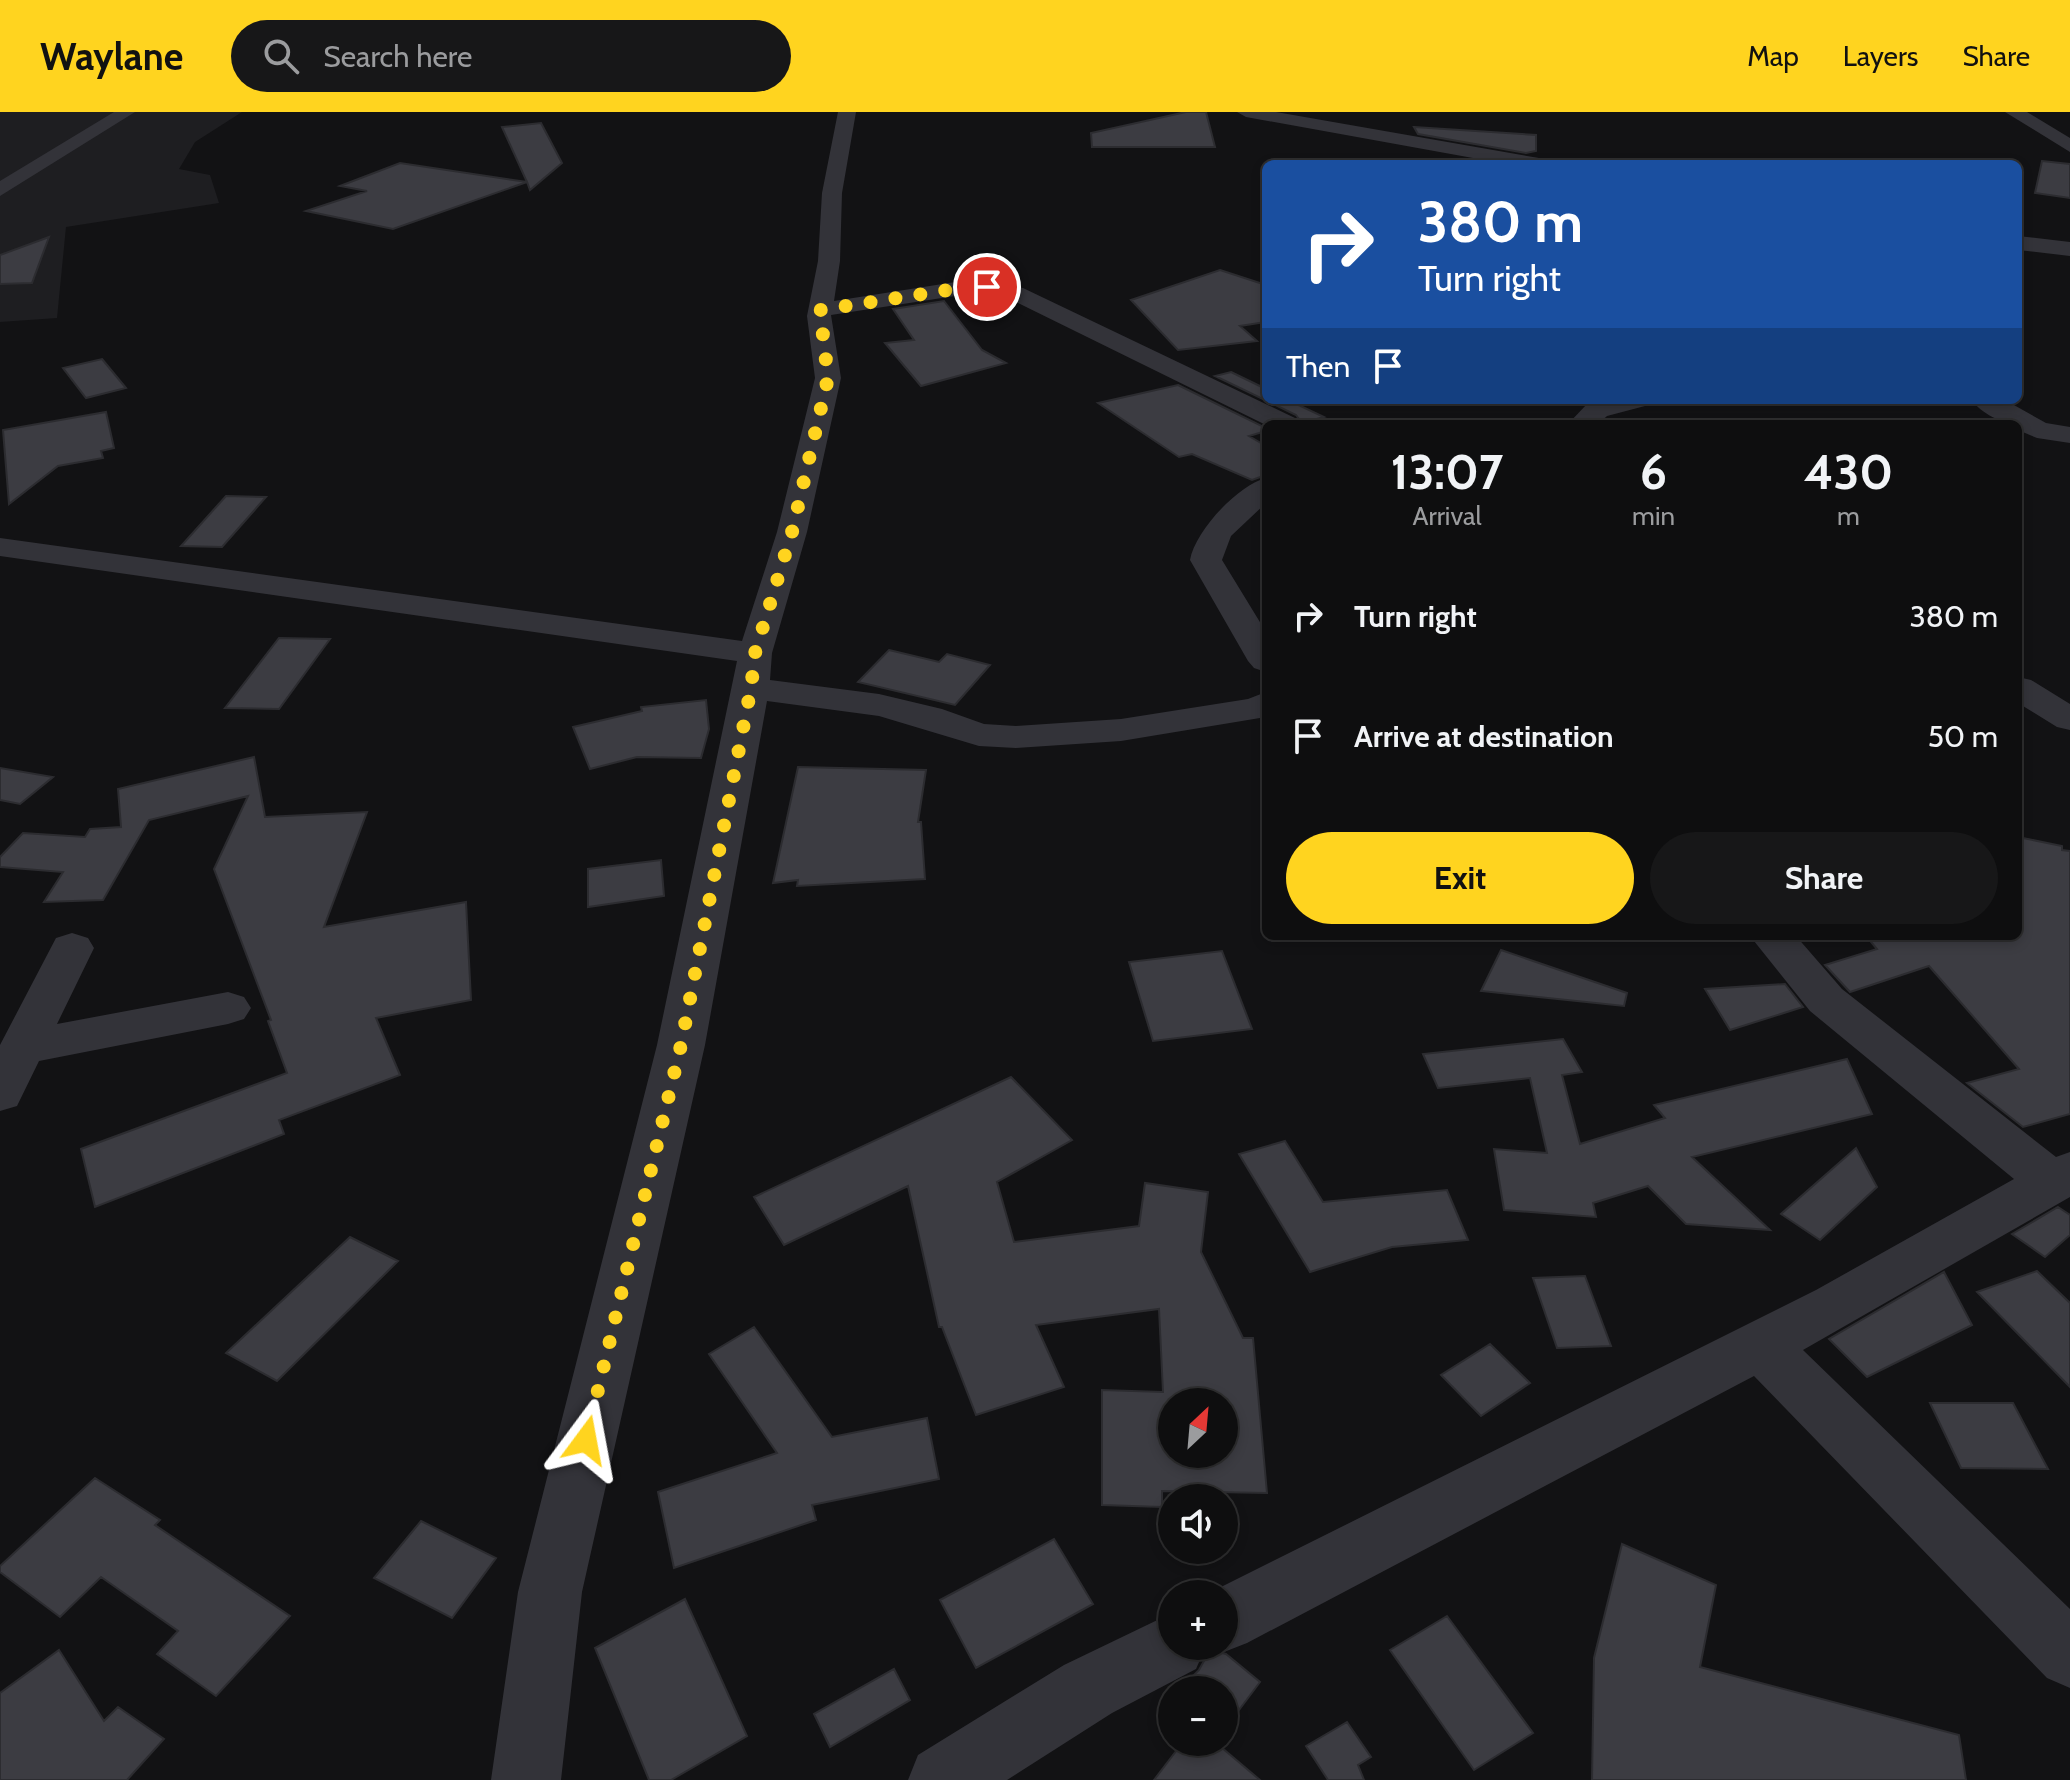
<!DOCTYPE html>
<meta charset="utf-8">
<style>
body{margin:0;font-family:Cabin,sans-serif;background:#171718;color:#f1f3f6;height:100vh;display:flex;flex-direction:column;font-size:30px;white-space:nowrap}
*{box-sizing:border-box;margin:0}
p{font-size:26px;color:#9b9c9e}
.icon{flex:none;width:44px;height:44px;fill:none;stroke:currentColor;stroke-width:2;stroke-linecap:round;stroke-linejoin:round}
.map{position:relative;flex:1;overflow:hidden}
.drawer{position:absolute;left:1262px;top:308px;width:760px;height:520px;display:flex;flex-direction:column;background:#0e0e0f;border-radius:12px;box-shadow:0 4px 12px #0003,0 0 0 2px #2e2e2f}
.drawer>*{flex:none}
.top-card{position:absolute;left:1262px;top:48px;width:760px;height:244px;border-radius:12px;box-shadow:0 4px 12px #0003,0 0 0 2px #2e2e2f;background:#1a4fa0;color:#fff;overflow:hidden}
.needle{width:52px;rotate:26deg}
.fabs{position:absolute;left:1158px;top:1276px;display:grid;gap:16px}
.fabs a{display:grid;place-items:center;width:80px;height:80px;border-radius:50%;background:#0e0e0f;box-shadow:0 4px 12px #0003,0 0 0 2px #2e2e2f;font-size:40px}
.pin{position:absolute;display:grid;place-items:center;width:68px;height:68px;color:#fff;margin:-34px;border:4px solid #fff;border-radius:50%;box-shadow:0 2px 8px #0007}
.me{position:absolute;width:88px;margin:-44px;rotate:13deg;stroke-linejoin:round;filter:drop-shadow(0 0 6px #0008)}
.turn{display:flex;align-items:center;gap:28px;height:168px;padding:0 24px;font-size:36px}
.turn .icon{width:104px;height:104px;stroke-width:2.5}
.turn b{display:block;font-size:56px;line-height:68px}
.then{display:flex;align-items:center;height:76px;padding:0 24px;background:#0003;gap:16px;font-size:30px}
.eta{display:flex;justify-content:space-evenly;align-items:center;height:136px;text-align:center}
.eta b{font-size:48px;font-weight:800;line-height:56px}
.cta{display:flex;gap:16px;margin-top:auto;padding:16px 24px}
.cta a{flex:1;height:92px;border-radius:48px;background:#ffd41f;color:#111;font-size:32px;font-weight:800;line-height:92px;text-align:center}
.cta a+a{background:#171718;color:#f1f3f6}
ul{padding:0;list-style:none}
li{display:flex;align-items:center;gap:24px;height:120px;padding:0 24px}
li div{flex:1}
li b{display:block;font-size:30px}
li em{font-style:normal}
header{display:flex;align-items:center;gap:48px;box-sizing:border-box;height:112px;padding:0 40px;background:#ffd41f;color:#111}
header strong{font-size:38px}
nav{display:flex;gap:44px;margin-inline-start:auto;font-size:28px}
.search{width:560px;height:72px;background:#171718;display:flex;align-items:center;gap:20px;box-sizing:border-box;padding:0 28px;border-radius:44px;color:#9b9c9e;font-size:30px}
.map>svg:first-child{display:block}
</style>
<header>
<strong>Waylane</strong>
<div class="search"><svg class="icon" aria-label="search" viewBox="0 0 24 24"><circle cx="10" cy="10" r="6"/><path d="M15 15l6 6"/></svg>Search here</div>
<nav><a>Map</a><a>Layers</a><a>Share</a></nav>
</header>
<div class="map">
<svg width="2070" height="1668" viewBox="0 0 2070 1668">
<rect width="100%" height="100%" fill="#121214"/>
<path fill="#1e1e21" d="M0 0H242L195 30 179 57 210 63 219 91 66 115 57 206 0 210Z"/>
<path fill="#3c3c42" stroke="#2c2c30" stroke-width="2" fill-rule="evenodd" d="M1186 0H1206L1215 35H1092L1091 21Z
M541 11 562 51 530 78 527 70 393 117 306 99 367 79 340 74 400 51 527 70 502 15Z
M1414 15 1536 23V39L1526 41 1418 22Z
M2042 49 2070 52V86L2035 81Z
M49 125 32 171 0 172V143Z
M1220 158 1266 173V210L1240 214 1257 229 1178 238 1131 188Z
M944 189 982 238 1006 251 921 274 885 231 914 228 893 197Z
M102 247 126 276 86 286 63 256Z
M1231 260 1266 277V288H1288L1324 305 1302 311 1296 303 1215 264Z
M1178 273 1266 316V319L1249 324 1266 334V363L1252 368 1192 342 1179 345 1098 291Z
M106 300 114 336 101 339 103 346 58 354 9 392 3 318Z
M226 384 266 385 222 435 181 434Z
M279 526 330 527 279 597 225 596Z
M889 538 939 550 947 542 990 553 955 593 858 570Z
M706 588 709 617 701 646 637 645 590 657 573 615 642 599 641 595Z
M254 645 265 705 367 700 324 815 466 790 471 888 376 906 400 963 279 1008 284 1022 95 1095 81 1037 287 961 268 909 271 908 214 757 248 684 149 708 103 788 44 790 63 760 0 755V745L23 721 85 725 90 717 121 715 118 677Z
M798 655 926 658 918 710H921L925 767 797 774 798 768 773 771Z
M0 656 53 665 20 692 0 688Z
M2018 725 2062 734V738L2070 739V1002L2023 1015 1967 971 2019 957 1929 854 1850 880 1825 853 1877 837 1866 824H2018Z
M661 748 664 784 588 795V757Z
M1501 838 1627 881 1624 894 1481 879Z
M1222 839 1252 917 1153 929 1129 850Z
M1785 872 1803 895 1730 918 1705 877Z
M1563 927 1582 960 1562 963 1580 1032 1665 1006 1654 993 1847 947 1872 1002 1692 1045 1770 1118 1686 1112 1648 1074 1593 1091 1596 1105 1504 1098 1494 1037 1547 1041 1530 966 1438 976 1423 942Z
M1011 965 1072 1028 997 1070 1014 1130 1139 1114 1145 1071 1208 1080 1201 1140 1243 1226H1253L1267 1381 1162 1379V1395L1102 1393V1278L1163 1280 1159 1197 1036 1213 1064 1275 976 1303 942 1215H939L908 1074 784 1133 754 1085ZM1172 1290H1224V1342H1172Z
M1285 1029 1323 1090 1447 1078 1468 1128 1392 1135 1310 1160 1239 1042Z
M1856 1036 1877 1075 1820 1128 1781 1102Z
M2058 1095 2070 1103V1123L2045 1145 2012 1122Z
M350 1125 398 1149 277 1269 226 1241Z
M2037 1159 2070 1191V1275L1977 1180Z
M1944 1160 1972 1213 1867 1265 1829 1227Z
M1585 1164 1611 1234 1557 1236 1533 1166Z
M754 1215 832 1325 927 1306 939 1367 812 1393 816 1408 674 1456 658 1380 777 1341 709 1242Z
M1490 1232 1530 1271 1481 1304 1441 1263Z
M1930 1291H2013L2048 1357 1961 1356Z
M95 1366 160 1408 155 1413 290 1504 216 1584 157 1542 178 1519 101 1465 60 1505 0 1460V1454Z
M421 1409 496 1446 452 1506 374 1466Z
M1054 1427 1093 1492 976 1556 940 1488Z
M1622 1432 1716 1473 1700 1555 1959 1623 1966 1668H1592L1594 1546Z
M685 1487 747 1624 671 1668H649L595 1536Z
M1447 1504 1533 1621 1474 1658 1390 1538Z
M59 1538 104 1609 118 1595 164 1627 127 1668H0V1581Z
M1210 1538 1226 1542 1260 1570 1224 1618V1578H1179L1199 1558Z
M894 1557 910 1588 830 1635 814 1602Z
M1347 1610 1371 1645 1358 1653 1364 1668H1328L1306 1634Z
M1183 1630H1215L1260 1668H1154Z"/>
<g fill="none" stroke-linecap="round" stroke-linejoin="round">
<path fill="#333339" fill-rule="evenodd" d="M114 0H135L0 84V69Z
M838 0H856L842 81 840 149 834 189 968 168H987L1023 176 1295 306 1299 312 1266 313 1008 186 968 182 831 203 841 266 807 420 772 541 770 568 879 582 942 597 984 612 1016 614 1121 607 1248 587 1266 580V605L1121 629 1016 636 979 634 879 604 767 589 705 933 582 1480 561 1668H491L518 1480 657 933 737 549 0 444V426L742 529 777 420 815 266 807 204 818 149 822 81Z
M1237 0H1276L1539 46 1549 52H1506L1246 5Z
M2005 0H2027L2070 26V40Z
M2018 124 2070 130V144L2018 138Z
M1604 288H1649L1645 294 1607 304 1598 312H1568L1587 292Z
M1972 288H2005L2046 311 2070 315V331L2037 326 2018 318V312C2003 312 1980 301 1972 288Z
M1266 366V391L1231 424 1222 448 1266 520V560L1254 556 1248 549 1190 448C1195 419 1238 373 1266 366Z
M2018 565 2031 568 2070 592V618L2057 615 2018 591Z
M72 821 88 826 94 836 57 912 228 880 244 885 251 896 244 907 228 912 39 949 17 994 0 999V933L56 826Z
M1750 824H1796L1842 877 2056 1045 2070 1040V1085L1803 1238 2070 1497V1576L2047 1566 1754 1264 1247 1531 1224 1540 1209 1534H1224V1482H1207L1816 1178 2014 1067 1810 899Z
M1172 1501V1534H1206L1196 1557 1112 1601 1007 1668H908L918 1643 1064 1553Z"/>
</g>
<g fill="none" stroke-linecap="round" stroke-linejoin="round">
<path stroke="#ffd41f" stroke-width="14" stroke-dasharray="0 25.2" d="M586 1328 681 933 751 576 755 541 792 420 828 266 820 198 968 175H987"/>
</g>
</svg>
<div class="fabs">
<a><svg class="needle" viewBox="-14 -14 28 28"><path d="M0-13l5 13h-10z" fill="#e53935"/><path d="M0 13l5-13h-10z" fill="#9b9c9e"/></svg></a>
<a><svg class="icon" aria-label="sound" viewBox="0 0 24 24"><path d="M4 9h4l5-4v14l-5-4H4zM17 9q2 3 0 6"/></svg></a>
<a>+</a>
<a>−</a>
</div>
<div class="pin" style="left:987px;top:175px;background:#d93025"><svg class="icon" aria-label="arrive" viewBox="0 0 24 24"><path d="M6 21V4h12l-3 4 3 4H6"/></svg></div>
<svg class="me" style="left:586px;top:1328px" viewBox="-20 -20 40 40"><path d="M0-17L14 15 0 8-14 15z" fill="#ffd41f" stroke="#fff" stroke-width="4"/></svg>
<div class="top-card">
<div class="turn"><svg class="icon" aria-label="right" viewBox="0 0 24 24"><path d="M7 20v-9h11M14 6l5 5-5 5"/></svg><div><b>380 m</b>Turn right</div></div>
<div class="then">Then<svg class="icon" aria-label="arrive" viewBox="0 0 24 24"><path d="M6 21V4h12l-3 4 3 4H6"/></svg></div>
</div>
<section class="drawer">
<div class="eta">
<div><b>13:07</b><p>Arrival</p></div>
<div><b>6</b><p>min</p></div>
<div><b>430</b><p>m</p></div>
</div>
<ul>
<li><svg class="icon" aria-label="right" viewBox="0 0 24 24"><path d="M7 20v-9h11M14 6l5 5-5 5"/></svg><div><b>Turn right</b></div><em>380 m</em></li>
<li><svg class="icon" aria-label="arrive" viewBox="0 0 24 24"><path d="M6 21V4h12l-3 4 3 4H6"/></svg><div><b>Arrive at destination</b></div><em>50 m</em></li>
</ul>
<div class="cta"><a>Exit</a><a>Share</a></div>
</section>
</div>
